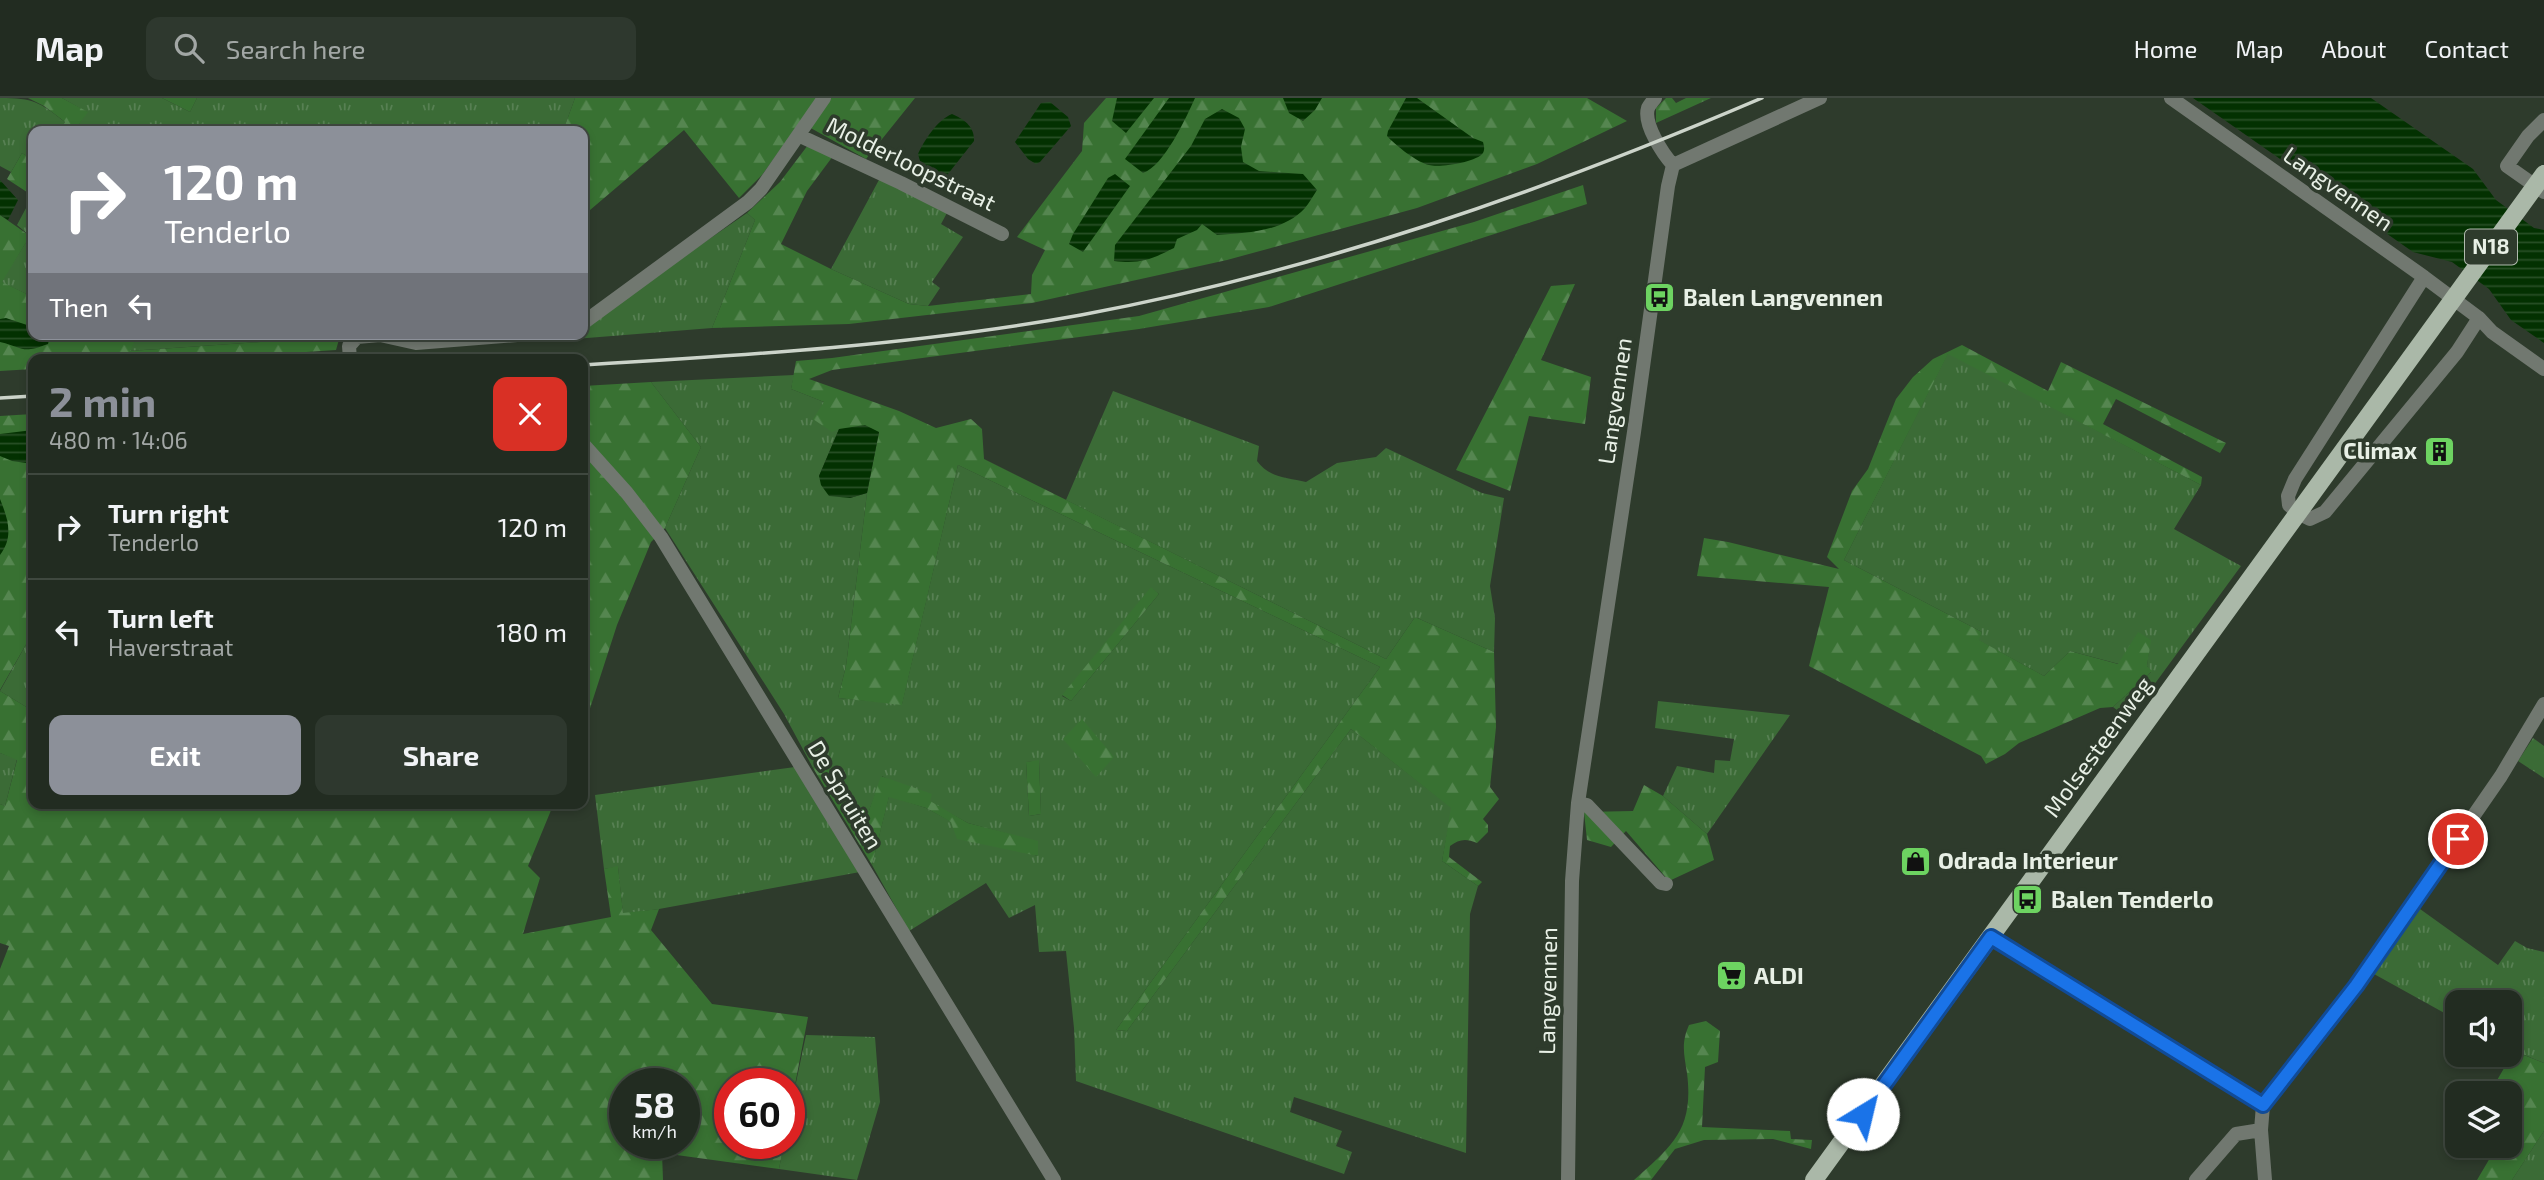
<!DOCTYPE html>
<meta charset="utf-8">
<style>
body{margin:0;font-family:"Exo 2",sans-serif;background:#2e382e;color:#f1f3f6;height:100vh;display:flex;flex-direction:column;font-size:26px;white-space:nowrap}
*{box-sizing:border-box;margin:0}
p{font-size:23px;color:#a2a7a5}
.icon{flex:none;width:38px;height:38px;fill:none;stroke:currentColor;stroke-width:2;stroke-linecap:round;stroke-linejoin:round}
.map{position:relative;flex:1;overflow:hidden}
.details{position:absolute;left:28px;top:256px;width:560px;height:455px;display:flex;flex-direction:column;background:#222c21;border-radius:14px;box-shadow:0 4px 10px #0003,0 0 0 2px #3f483f}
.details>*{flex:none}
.top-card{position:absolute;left:28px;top:28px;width:560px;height:214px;border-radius:14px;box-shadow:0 4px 10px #0003,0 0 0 2px #3f483f;background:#8c9099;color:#fff;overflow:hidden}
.controls{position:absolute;left:2445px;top:892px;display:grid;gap:14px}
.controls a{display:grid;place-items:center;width:77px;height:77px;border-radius:14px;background:#222c21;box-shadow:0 4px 10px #0003,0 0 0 2px #3f483f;font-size:35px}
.speed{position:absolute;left:609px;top:970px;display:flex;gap:14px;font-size:35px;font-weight:700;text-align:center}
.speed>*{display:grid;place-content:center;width:91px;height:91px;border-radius:50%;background:#222c21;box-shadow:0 4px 10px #0003,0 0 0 2px #3f483f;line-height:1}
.speed small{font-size:18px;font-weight:400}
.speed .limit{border:10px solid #d22;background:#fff;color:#111}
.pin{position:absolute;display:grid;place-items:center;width:60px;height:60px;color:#fff;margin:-30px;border:4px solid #fff;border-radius:50%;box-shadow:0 2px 7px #0007}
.me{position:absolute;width:77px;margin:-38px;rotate:36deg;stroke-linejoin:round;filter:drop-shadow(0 0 5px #0008)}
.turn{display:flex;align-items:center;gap:24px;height:147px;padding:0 21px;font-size:32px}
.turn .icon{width:91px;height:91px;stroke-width:2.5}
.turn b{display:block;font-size:49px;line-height:60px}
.then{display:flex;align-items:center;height:66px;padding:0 21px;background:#0003;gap:14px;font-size:26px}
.round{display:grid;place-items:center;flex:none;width:74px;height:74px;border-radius:14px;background:#2e382e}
.headline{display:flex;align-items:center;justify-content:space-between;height:119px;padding:0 21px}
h1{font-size:42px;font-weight:700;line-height:52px;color:#8c9099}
.cta{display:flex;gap:14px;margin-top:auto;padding:14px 21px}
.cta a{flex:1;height:80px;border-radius:14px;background:#8c9099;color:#fff;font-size:28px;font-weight:700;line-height:80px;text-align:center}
.cta a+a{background:#2e382e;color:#f1f3f6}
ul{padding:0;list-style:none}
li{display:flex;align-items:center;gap:21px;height:105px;padding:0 21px;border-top:2px solid #3f483f}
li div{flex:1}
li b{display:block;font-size:26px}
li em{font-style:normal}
header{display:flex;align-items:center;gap:42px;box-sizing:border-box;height:98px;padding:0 35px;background:#222c21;border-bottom:2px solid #3f483f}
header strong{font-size:33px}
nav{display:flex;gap:38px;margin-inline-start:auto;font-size:24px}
.search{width:490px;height:63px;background:#2e382e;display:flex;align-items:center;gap:18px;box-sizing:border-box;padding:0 24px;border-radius:14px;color:#a2a7a5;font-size:26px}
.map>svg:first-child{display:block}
</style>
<header>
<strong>Map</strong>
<div class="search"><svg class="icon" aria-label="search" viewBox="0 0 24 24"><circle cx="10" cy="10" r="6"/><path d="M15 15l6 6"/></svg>Search here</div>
<nav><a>Home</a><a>Map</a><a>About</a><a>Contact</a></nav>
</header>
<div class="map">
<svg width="2544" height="1082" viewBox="0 0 2544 1082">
<defs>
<pattern id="grass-tufts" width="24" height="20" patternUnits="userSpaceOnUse" patternTransform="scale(1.75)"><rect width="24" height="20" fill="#3b6b36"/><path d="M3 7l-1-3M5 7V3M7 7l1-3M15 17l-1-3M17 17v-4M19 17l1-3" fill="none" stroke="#578053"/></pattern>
<pattern id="forest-firs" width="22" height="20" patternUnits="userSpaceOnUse" patternTransform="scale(1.75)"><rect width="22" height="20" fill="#387132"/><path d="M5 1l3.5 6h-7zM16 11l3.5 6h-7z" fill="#558650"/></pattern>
<pattern id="water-rules" width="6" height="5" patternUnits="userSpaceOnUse" patternTransform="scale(1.75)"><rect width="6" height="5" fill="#033101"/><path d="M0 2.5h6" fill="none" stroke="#284f26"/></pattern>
</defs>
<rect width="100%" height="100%" fill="#2e3b2c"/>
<path fill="url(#grass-tufts)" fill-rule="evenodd" d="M0 0C34 0 39 4 65 24L60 33H33V62L22 55 11 74 0 68Z
M62 0H162L190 14 197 0H575L563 33H74L87 14Z
M880 80 948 113 941 126 963 139 932 184 940 190 928 208 909 206 831 171Z
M33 97V199L1 184 30 138 17 127Z
M747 115 755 122 712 230 562 242 571 236H583V228Z
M139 236H279L274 243 129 253Z
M1948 255 2201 387 2174 431 2241 468 2129 621 2113 609 2151 574 2147 568 2150 542 2138 535 2119 566 2070 553 2044 578 1978 542 1982 534 1844 462Z
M794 277 791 291 824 304 839 331 819 378 850 400 867 395 846 568 838 600 902 606 958 367 1380 569 1116 932 1127 933 1351 631 1452 710 1442 763 1478 788 1470 816 1466 1055 1294 999 1290 1014 1342 1033 1336 1048 1352 1054 1344 1076 1076 983 1074 930 1066 853 1039 854 1035 807 1009 820 986 785 909 833 872 767 889 698 926 710 952 724 1037 758 1038 744 968 725 882 678 866 721 851 718 825 662 813 670 784 616 665 430 701 349 651 284ZM1151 490 1159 496 1071 603 1062 598ZM1039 663 1041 716 1029 718 1026 664Z
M1113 293 1259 348 1257 363C1269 380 1288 380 1306 384L1337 365 1376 359 1386 350 1482 395 1504 400 1490 488 1495 520 1494 554 1415 519 1386 561 1066 402Z
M33 534V613L0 593Z
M1658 603 1790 617 1707 736 1663 698 1677 668 1714 675 1715 662 1730 663 1734 641 1655 630Z
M2533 640 2544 648V680L2518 663Z
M0 655 17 661 5 708 0 706Z
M795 669 860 774 659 811 623 816 618 769 604 771 595 697Z
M2420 811 2498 867 2515 843 2527 850 2544 854V965L2510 951V905H2457V922L2374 876Z
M806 937 875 939 880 1004 857 1082 779 1071 784 1045H789V1018Z
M2544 1033V1082H2512Z"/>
<path fill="url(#forest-firs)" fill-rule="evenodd" d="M28 0H62L88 14 74 33H60L65 24 44 8Z
M162 0H197L190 14Z
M575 0H915L866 61 800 24 762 77 739 100 684 32 583 118V33H563Z
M1106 0H1587L1627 23 1537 66 1417 110 1227 162 1032 205 849 226 712 230 755 122 747 115 780 84 808 47 833 58 807 93 781 146 831 171 909 206 928 208 1031 196 1032 177 1045 152 1017 139 1082 53 1084 25Z
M1666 0H1672L1676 5 1686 0H1711L1656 25V10Z
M22 55 33 62V98L7 81Z
M1583 87 1587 106 1269 209 1139 231 832 272 809 281 899 313 936 330 971 321 982 331 984 361 1386 561 1415 519 1494 554 1496 629 1490 689 1499 701 1483 721 1488 727V734L1477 745C1466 740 1459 741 1450 748L1449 759 1482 784 1478 788 1442 763 1451 710 1351 631 1127 933 1116 932 1380 569 958 367 902 607 838 600 846 568 867 395 879 334 839 331 832 334 813 321 824 304 791 291 796 263 832 260 1139 218 1474 124Z
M0 117 30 138 2 184 33 199V236H139L130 253 274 243 279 236H345L340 238 336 252 203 261H33V271L0 273Z
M1575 186 1541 262 1591 279 1585 326 1529 318 1510 393 1456 372 1551 188Z
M1962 247 2048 293 2061 264 2226 345 2220 355 2116 301 2103 326 2202 379 2201 387 1948 256 1844 462 1982 534 1979 542 2044 578 2070 553 2118 566 2138 534 2151 542 2147 568 2152 573 2113 609 2100 610 2019 645 2005 656 1986 666 1981 658 1809 568 1829 489 1697 478 1704 440 1728 444 1839 471 1827 459 1852 393 1868 371 1896 301 1913 279 1933 261Z
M651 284 701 349 665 430 651 444 617 527 583 632V288Z
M33 316V534L0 592V318Z
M1151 489 1159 496 1071 603 1062 597Z
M0 593 33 613V705H554L528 768 540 780 523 836 611 819 604 771 618 768 623 815 659 811 651 832 712 906 808 919 789 1018V985H730V1045H784L779 1071 662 1055 663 1082H0V871L9 848 0 845V706L5 708 17 662 0 655ZM625 985H684V1045H625Z
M1082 621 1114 659 1096 679 1063 641Z
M825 662 851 718 866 721 881 678 932 696 930 703 968 725 1038 743V758L957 741 951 724 926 710 889 699 872 767 813 670Z
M1039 662 1041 716 1029 718 1026 664Z
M1644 687 1663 698 1707 736 1714 762 1669 783 1626 733 1611 749 1587 742 1584 714 1633 713Z
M1706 923 1720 933 1718 964 1705 969 1702 1029 1790 1033 1791 1041 1812 1042 1811 1051 1773 1041 1704 1042 1675 1051 1651 1082H1634C1673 1047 1694 1031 1687 975 1684 956 1681 945 1689 927Z
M2514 953 2544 965V1033L2512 1082H2477L2497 1048H2510V996H2489Z"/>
<path fill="url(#water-rules)" d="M1117 0H1154L1126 35 1112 23Z
M1169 0H1195C1186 20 1164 68 1143 75L1125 61Z
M1283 0H1322L1315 12 1303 23 1289 15Z
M1406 0H1417L1473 40 1483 44C1484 48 1485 51 1483 55 1477 64 1440 70 1429 67 1418 65 1395 47 1387 38L1388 33Z
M2193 0H2371L2473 71 2496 102 2534 130 2544 132V245L2511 222 2489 191 2452 164 2413 154Z
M1050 4 1068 19 1071 28 1040 64 1036 66 1028 61 1015 44 1041 5Z
M1222 11 1239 20 1245 31 1241 49 1243 64 1259 73 1303 76 1317 92C1313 98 1309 105 1305 110 1283 134 1246 135 1217 137L1202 126 1197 132 1177 141 1174 150C1150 162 1140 166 1114 163L1115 147 1191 48 1205 21Z
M952 16C964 21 975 29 974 43L944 81 922 70 918 56C924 43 937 22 952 16Z
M1115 76 1130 88 1083 154 1069 146 1073 136 1108 80Z
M0 82 18 102 8 122 0 117Z
M6 220 33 229V236L50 238 48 246C21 256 25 250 0 244V221Z
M865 327 879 334 867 395 850 400 829 398 821 387 819 378 839 331Z
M33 332V366L12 363 0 358V336Z
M0 401C8 421 14 439 0 457Z"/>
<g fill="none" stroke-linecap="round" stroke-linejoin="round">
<path stroke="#717870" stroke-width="14" d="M1655 0C1653 3 1650 6 1648 10 1643 26 1663 56 1673 67
M2171 0 2424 179 2479 220 2492 234 2544 271
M2544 22 2528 38 2507 68 2544 94
M800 38 901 85 1002 136
M1673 67 1820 0
M2424 179 2295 381 2288 398 2289 407 2298 415 2310 421 2325 414 2457 254 2479 220
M583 225 748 104 761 91 824 0
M350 261 349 248 357 239 380 237 416 245 530 236
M583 346 627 395 661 439 1054 1082
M1578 705 1587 707 1661 785 1666 786
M1991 839 2263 1007
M1568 1082 1572 783 1578 705 1634 334 1668 88 1673 67
M2196 1082 2236 1036 2261 1032
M2265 1082 2261 1032 2263 1007 2356 888 2501 678 2544 606"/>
<path stroke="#aab8a8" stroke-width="18" d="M1814 1082 2544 76"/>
<path stroke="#ccd4ca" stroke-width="3.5" d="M583 267C750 257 916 247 1081 217 1317 173 1542 94 1762 0
M0 300 33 298"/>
</g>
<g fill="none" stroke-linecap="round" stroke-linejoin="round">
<defs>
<path id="route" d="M1863 1016 1991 839 2263 1007 2356 888 2458 741"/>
</defs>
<use href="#route" stroke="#114b97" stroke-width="18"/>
<use href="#route" stroke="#1a73e8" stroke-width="12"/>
</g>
<defs>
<symbol id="bus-square" viewBox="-11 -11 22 22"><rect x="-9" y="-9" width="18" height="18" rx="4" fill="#6dd361" stroke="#2e3b2c"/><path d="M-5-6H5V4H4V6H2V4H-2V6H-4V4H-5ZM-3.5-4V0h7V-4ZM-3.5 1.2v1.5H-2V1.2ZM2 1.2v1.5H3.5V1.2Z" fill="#111"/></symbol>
<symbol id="building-square" viewBox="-11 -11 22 22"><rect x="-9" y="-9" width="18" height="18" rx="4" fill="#6dd361" stroke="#2e3b2c"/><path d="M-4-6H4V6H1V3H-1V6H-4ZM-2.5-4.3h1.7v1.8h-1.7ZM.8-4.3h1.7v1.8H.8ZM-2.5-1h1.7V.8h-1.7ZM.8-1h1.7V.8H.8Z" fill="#111"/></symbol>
<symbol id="shop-square" viewBox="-11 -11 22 22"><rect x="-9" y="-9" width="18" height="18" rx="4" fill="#6dd361" stroke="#2e3b2c"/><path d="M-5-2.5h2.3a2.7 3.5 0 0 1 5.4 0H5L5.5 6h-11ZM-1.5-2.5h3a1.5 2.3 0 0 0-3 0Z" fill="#111"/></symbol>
<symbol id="supermarket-square" viewBox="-11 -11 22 22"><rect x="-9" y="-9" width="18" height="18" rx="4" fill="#6dd361" stroke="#2e3b2c"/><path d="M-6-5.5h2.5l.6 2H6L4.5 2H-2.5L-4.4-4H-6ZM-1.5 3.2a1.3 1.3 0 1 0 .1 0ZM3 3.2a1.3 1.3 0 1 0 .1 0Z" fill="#111"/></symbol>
</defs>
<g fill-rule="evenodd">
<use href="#bus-square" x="1642" y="182" width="35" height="35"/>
<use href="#building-square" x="2422" y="336" width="35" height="35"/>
<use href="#shop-square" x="1898" y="746" width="35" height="35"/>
<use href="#bus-square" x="2010" y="784" width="35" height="35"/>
<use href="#supermarket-square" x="1714" y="860" width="35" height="35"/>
</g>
<g text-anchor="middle" stroke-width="7" stroke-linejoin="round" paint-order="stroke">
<rect fill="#2e3b2c" stroke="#b0baae" stroke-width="2" x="2465" y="131.5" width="52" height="35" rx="5"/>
<g font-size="21" font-weight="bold" fill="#e8f0e6">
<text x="2491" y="156">N18</text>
</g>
<g font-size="23" fill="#e8f0e6" stroke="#2e3b2c">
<text transform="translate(911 66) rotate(26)" y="8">Molderloopstraat</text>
<text transform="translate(2338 91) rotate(35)" y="8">Langvennen</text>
<text transform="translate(1615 303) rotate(-82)" y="8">Langvennen</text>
<text transform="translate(2098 649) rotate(-54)" y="8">Molsesteenweg</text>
<text transform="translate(845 697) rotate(59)" y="8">De Spruiten</text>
<text transform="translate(1548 893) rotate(-89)" y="8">Langvennen</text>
</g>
<g font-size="23" font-weight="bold" fill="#e8f0e6" stroke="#2e3b2c" text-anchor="start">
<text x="1683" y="208">Balen Langvennen</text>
<text x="2417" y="361" text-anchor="end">Climax</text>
<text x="1938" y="771">Odrada Interieur</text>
<text x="2051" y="810">Balen Tenderlo</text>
<text x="1754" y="886">ALDI</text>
</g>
</g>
</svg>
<div class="controls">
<a><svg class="icon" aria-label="sound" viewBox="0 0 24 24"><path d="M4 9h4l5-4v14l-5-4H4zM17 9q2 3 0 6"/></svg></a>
<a><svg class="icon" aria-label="layers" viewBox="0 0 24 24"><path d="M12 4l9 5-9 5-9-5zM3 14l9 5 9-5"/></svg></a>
</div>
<div class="speed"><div>58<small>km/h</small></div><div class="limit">60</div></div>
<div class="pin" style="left:2458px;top:741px;background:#d93025"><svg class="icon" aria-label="arrive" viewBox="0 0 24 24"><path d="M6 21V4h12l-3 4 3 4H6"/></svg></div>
<svg class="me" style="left:1863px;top:1016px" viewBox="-20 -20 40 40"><circle r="19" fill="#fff"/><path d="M0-13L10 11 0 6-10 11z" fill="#1a73e8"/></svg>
<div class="top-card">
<div class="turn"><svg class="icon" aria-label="right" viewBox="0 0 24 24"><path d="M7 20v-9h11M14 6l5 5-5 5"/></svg><div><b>120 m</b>Tenderlo</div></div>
<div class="then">Then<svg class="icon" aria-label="left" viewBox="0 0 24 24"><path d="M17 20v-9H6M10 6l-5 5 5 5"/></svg></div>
</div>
<section class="details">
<div class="headline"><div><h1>2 min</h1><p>480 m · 14:06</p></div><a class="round" style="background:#d93025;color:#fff"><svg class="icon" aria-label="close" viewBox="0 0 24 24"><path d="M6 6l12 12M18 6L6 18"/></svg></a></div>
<ul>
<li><svg class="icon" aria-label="right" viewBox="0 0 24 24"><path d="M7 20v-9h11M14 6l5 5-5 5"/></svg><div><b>Turn right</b><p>Tenderlo</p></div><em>120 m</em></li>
<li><svg class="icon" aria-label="left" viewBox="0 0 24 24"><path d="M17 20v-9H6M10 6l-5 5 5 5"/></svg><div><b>Turn left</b><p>Haverstraat</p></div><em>180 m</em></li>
</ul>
<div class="cta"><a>Exit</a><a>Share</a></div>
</section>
</div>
